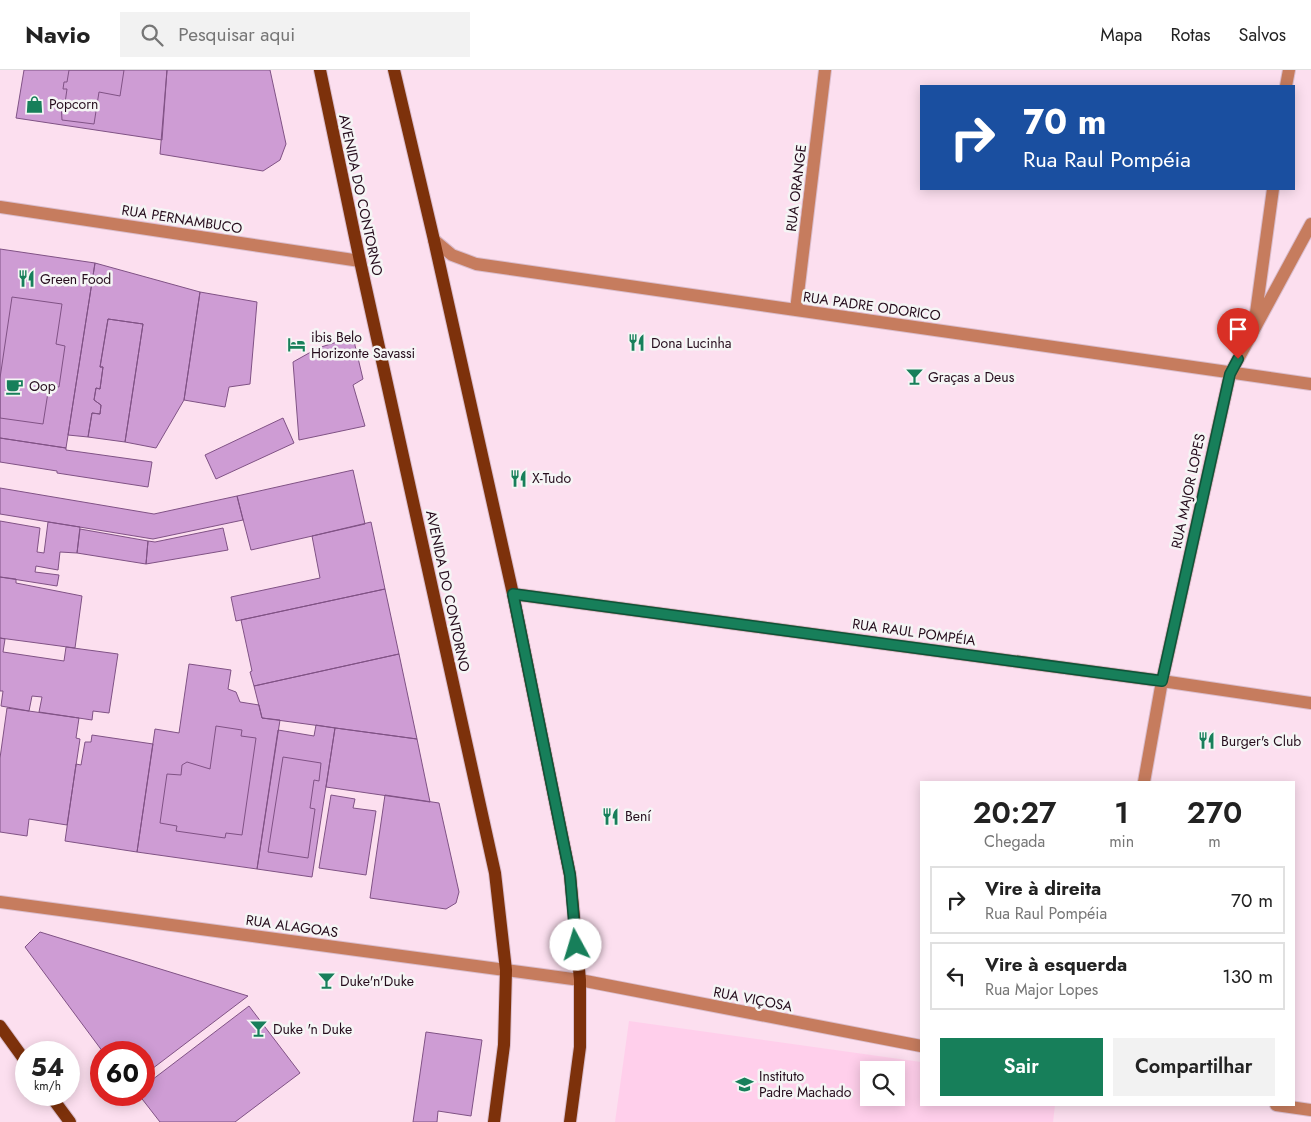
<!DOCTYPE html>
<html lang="pt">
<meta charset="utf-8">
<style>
body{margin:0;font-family:Jost,sans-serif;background:#f2f2f2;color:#222;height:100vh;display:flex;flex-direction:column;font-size:19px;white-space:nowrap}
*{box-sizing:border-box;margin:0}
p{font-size:16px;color:#767676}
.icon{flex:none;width:28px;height:28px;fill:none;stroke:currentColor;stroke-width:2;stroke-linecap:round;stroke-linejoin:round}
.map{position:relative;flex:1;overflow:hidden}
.panel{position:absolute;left:920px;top:711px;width:375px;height:325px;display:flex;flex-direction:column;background:#fff;border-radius:0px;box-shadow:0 2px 12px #0003}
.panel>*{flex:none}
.banner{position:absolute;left:920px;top:15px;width:375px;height:105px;border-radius:0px;box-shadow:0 2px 12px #0003;background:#1a4fa0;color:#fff;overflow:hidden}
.tools{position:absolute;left:860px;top:991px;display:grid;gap:10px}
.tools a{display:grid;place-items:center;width:45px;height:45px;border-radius:0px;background:#fff;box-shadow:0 2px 12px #0003;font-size:25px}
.speed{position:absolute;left:15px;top:971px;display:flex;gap:10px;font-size:25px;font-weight:700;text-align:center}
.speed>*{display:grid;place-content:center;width:65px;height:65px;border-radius:50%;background:#fff;box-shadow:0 2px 12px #0003;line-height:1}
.speed small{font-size:12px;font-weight:400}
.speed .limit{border:8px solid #d22;background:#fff;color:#111}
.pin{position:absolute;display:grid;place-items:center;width:42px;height:42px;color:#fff;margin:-51px -21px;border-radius:50% 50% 50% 0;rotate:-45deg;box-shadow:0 0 5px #0007}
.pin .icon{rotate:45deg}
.me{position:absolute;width:55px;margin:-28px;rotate:354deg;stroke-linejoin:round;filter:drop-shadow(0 0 4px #0008)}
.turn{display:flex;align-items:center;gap:18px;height:105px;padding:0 20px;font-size:22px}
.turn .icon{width:65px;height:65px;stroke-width:2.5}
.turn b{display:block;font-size:35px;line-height:42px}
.eta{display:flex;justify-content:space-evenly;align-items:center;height:85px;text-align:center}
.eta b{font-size:30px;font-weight:600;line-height:35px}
.action{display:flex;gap:10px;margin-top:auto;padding:10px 20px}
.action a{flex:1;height:58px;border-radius:0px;background:#177f5a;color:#fff;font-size:20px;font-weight:600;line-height:58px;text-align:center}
.action a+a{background:#f2f2f2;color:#222}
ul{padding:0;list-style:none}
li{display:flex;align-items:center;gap:15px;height:68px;margin:0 10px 8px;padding:0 10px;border:2px solid #e0e0e0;border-radius:0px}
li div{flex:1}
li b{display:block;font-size:19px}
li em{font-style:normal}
header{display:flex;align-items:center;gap:30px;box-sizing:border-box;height:70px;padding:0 25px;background:#fff;border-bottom:1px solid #e0e0e0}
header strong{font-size:24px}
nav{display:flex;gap:28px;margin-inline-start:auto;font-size:18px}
.search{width:350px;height:45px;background:#f2f2f2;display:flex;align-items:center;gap:12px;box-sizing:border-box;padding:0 18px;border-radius:0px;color:#767676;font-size:19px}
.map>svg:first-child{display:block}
</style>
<header>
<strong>Navio</strong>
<div class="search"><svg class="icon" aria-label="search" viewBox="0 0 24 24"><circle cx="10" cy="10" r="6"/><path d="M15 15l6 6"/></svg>Pesquisar aqui</div>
<nav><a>Mapa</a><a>Rotas</a><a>Salvos</a></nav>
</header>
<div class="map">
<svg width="1311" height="1052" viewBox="0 0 1311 1052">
<rect width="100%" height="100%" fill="#fcdfef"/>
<path fill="#ffcfeb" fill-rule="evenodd" d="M629 951 921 992V1035H1055L1053 1052H615ZM869 1000H896V1028H869Z"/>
<path fill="#ce9cd4" stroke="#805285" d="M24 0H167L162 70 16 48Z
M69 0H124L120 26 99 22 94 54 62 50 61 33H65L67 19H63L64 12H67Z
M167 0H270L286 74 280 90 263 101 160 84Z
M0 179 95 193 66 378 0 368Z
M95 193 200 222 184 330 156 378 125 372 143 254 108 249 100 297H103L100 319 96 318 94 330 101 335 100 344 92 343 88 367 68 365Z
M200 222 257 232 250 314 229 317 225 337 184 330Z
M12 227 62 234 56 274 65 276 59 317 49 316 43 354 0 348V308Z
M108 249 143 254 125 372 88 367 92 343 100 344 101 335 94 330 96 318 100 319 103 297H100Z
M353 267 363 309 353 315 365 356 299 370 293 292 318 278Z
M283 348 294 373 216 409 205 385Z
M0 368 66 378V380L152 392 148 417 57 403V401L0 392Z
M353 400 365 454 251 480 237 426Z
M0 418 154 444 237 426 243 450 153 469 0 444Z
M0 451 40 458 37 482 44 483 48 452 80 457 77 483 60 482 58 500 36 496 35 502 59 505 57 516 0 507Z
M371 452 385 519 236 551 231 527 320 508 312 466Z
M223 458 228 480 146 494 148 471 155 472Z
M80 459 148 471 146 494 77 483Z
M0 507 16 509V513L82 526 75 578 0 568Z
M385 519 399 584 254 616 250 602 252 601 241 550Z
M0 568 5 569 3 582 64 591 66 577 118 584 109 643 93 641 92 650 39 642 42 627 32 626 29 641 1 636 3 621H0Z
M399 584 417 669 262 648 254 616Z
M189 594 231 600 228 619 236 622 240 632 259 635 262 648 280 650 257 799 137 782 155 659 179 663Z
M7 638 79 648 76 668 80 669 67 755 29 749 27 766 0 762V688Z
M316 655 335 658 312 807 257 799 278 660 314 666Z
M216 656 242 660 241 666 256 668 242 765 226 763 225 768 176 761 177 756 160 753 167 704 181 705 182 695 187 692 210 699Z
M335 658 417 669 430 732 326 717Z
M92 665 153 674 137 782 65 771 76 694 81 695 85 672H91Z
M283 687 321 693 319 711 314 710 310 738 315 739 308 788 268 782Z
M331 725 355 729 353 738 376 741 366 805 319 798Z
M385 725 439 733 459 822 456 833 446 839 370 828Z
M40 862 248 926 144 1005V982H103L25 877Z
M249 936 300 1003 235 1052H160L139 1025H144V1016Z
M426 962 482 970 471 1046 438 1041 437 1052H413Z"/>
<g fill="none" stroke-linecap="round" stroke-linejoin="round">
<defs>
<path id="minor" d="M1286 16 1289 0
M0 137 360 191
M434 170 452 185 476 194 1311 314
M796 240 825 0
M1255 250 1273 119
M513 524 1162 611 1311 633
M1144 712 1162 611 1230 304 1311 154
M0 832 580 910 921 976
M1276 1035 1311 1040"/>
<path id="major" d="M320 0 360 191 495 803 506 900 504 975 494 1052
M394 0 434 170 513 524 570 805 580 910V977L570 1052
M0 956 26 992
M50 1025 70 1052"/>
</defs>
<use href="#minor" stroke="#dabdcd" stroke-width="14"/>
<use href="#major" stroke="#dabdcd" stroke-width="14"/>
<use href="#minor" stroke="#c67c5e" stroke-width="12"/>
<use href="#major" stroke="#7d310b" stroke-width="12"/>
</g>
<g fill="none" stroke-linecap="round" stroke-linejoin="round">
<defs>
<path id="route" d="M576 875 570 805 513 524 1162 611 1230 304 1238 289"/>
</defs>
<use href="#route" stroke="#0f533a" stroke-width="12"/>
<use href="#route" stroke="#177f5a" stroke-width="9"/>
</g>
<defs>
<symbol id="shop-bare" viewBox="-9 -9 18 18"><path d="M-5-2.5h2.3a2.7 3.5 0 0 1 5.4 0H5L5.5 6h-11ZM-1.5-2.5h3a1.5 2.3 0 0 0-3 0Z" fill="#177f5a" stroke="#f5f5f5" stroke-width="2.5" paint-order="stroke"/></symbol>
<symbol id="restaurant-bare" viewBox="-9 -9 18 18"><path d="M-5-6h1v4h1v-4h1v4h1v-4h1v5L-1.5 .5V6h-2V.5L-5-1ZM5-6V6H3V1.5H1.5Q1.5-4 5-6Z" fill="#177f5a" stroke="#f5f5f5" stroke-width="2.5" paint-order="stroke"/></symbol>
<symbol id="hotel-bare" viewBox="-9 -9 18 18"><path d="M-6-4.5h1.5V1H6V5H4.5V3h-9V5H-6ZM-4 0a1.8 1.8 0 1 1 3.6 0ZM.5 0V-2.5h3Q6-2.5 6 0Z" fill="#177f5a" stroke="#f5f5f5" stroke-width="2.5" paint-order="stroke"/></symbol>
<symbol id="bar-bare" viewBox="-9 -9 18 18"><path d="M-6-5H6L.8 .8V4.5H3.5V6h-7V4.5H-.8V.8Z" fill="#177f5a" stroke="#f5f5f5" stroke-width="2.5" paint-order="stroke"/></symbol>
<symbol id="cafe-bare" viewBox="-9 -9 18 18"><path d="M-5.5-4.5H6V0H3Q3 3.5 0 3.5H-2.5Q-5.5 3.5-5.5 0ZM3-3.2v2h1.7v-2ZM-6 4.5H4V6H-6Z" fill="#177f5a" stroke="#f5f5f5" stroke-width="2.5" paint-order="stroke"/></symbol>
<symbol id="school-bare" viewBox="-9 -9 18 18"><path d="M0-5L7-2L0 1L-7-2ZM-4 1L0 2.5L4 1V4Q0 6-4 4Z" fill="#177f5a" stroke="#f5f5f5" stroke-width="2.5" paint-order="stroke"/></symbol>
</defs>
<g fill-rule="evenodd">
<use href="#shop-bare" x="22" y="22" width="25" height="25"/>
<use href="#restaurant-bare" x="14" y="196" width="25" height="25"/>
<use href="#restaurant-bare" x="624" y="260" width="25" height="25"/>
<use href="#hotel-bare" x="284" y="262" width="25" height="25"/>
<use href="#bar-bare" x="902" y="294" width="25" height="25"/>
<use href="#cafe-bare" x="2" y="304" width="25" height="25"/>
<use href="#restaurant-bare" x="506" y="396" width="25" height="25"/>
<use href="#restaurant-bare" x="1194" y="658" width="25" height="25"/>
<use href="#restaurant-bare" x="598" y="734" width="25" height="25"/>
<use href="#bar-bare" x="314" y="898" width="25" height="25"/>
<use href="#bar-bare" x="246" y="946" width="25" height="25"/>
<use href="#school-bare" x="732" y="1002" width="25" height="25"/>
</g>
<g text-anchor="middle" stroke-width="5" stroke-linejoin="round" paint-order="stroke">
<g font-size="14" fill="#250c1c" stroke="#f5f5f5" text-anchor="start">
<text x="49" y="39">Popcorn</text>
<text x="40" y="214">Green Food</text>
<text x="311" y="272">ibis Belo<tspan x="311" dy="16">Horizonte Savassi</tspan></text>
<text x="651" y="278">Dona Lucinha</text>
<text x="928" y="312">Graças a Deus</text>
<text x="29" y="321">Oop</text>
<text x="532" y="413">X-Tudo</text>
<text x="1221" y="676">Burger's Club</text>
<text x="625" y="751">Bení</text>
<text x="340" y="916">Duke'n'Duke</text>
<text x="273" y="964">Duke 'n Duke</text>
<text x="759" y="1011">Instituto<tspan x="759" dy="16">Padre Machado</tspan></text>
</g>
<g font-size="14" fill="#250c1c" stroke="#f5f5f5">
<text transform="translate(796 118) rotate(-83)" y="5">RUA ORANGE</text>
<text transform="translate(361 125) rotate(78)" y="5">AVENIDA DO CONTORNO</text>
<text transform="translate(182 149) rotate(9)" y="5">RUA PERNAMBUCO</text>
<text transform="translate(872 236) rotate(8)" y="5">RUA PADRE ODORICO</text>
<text transform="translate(1188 421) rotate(-78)" y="5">RUA MAJOR LOPES</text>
<text transform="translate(448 521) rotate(78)" y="5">AVENIDA DO CONTORNO</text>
<text transform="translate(914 562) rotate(8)" y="5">RUA RAUL POMPÉIA</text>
<text transform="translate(292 856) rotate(8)" y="5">RUA ALAGOAS</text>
<text transform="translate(753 929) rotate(11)" y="5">RUA VIÇOSA</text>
</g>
</g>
</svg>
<div class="tools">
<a><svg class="icon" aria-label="search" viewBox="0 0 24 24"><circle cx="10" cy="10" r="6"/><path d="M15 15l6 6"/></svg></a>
</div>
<div class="speed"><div>54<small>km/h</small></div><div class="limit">60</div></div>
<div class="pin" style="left:1238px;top:289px;background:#d93025"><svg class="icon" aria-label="arrive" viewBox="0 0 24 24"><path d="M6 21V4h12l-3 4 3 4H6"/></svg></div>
<svg class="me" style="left:576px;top:875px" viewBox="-20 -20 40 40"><circle r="19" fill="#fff"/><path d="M0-13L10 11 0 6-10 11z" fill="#177f5a"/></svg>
<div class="banner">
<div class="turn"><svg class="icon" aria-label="right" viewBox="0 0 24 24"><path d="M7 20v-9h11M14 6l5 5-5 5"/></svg><div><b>70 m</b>Rua Raul Pompéia</div></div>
</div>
<section class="panel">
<div class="eta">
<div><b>20:27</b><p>Chegada</p></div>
<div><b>1</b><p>min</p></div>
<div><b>270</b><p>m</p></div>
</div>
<ul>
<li><svg class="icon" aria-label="right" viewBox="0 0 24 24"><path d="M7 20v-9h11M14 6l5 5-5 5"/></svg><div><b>Vire à direita</b><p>Rua Raul Pompéia</p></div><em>70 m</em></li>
<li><svg class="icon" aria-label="left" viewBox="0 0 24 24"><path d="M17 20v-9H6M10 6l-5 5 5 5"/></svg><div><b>Vire à esquerda</b><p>Rua Major Lopes</p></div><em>130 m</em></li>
</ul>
<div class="action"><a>Sair</a><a>Compartilhar</a></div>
</section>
</div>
